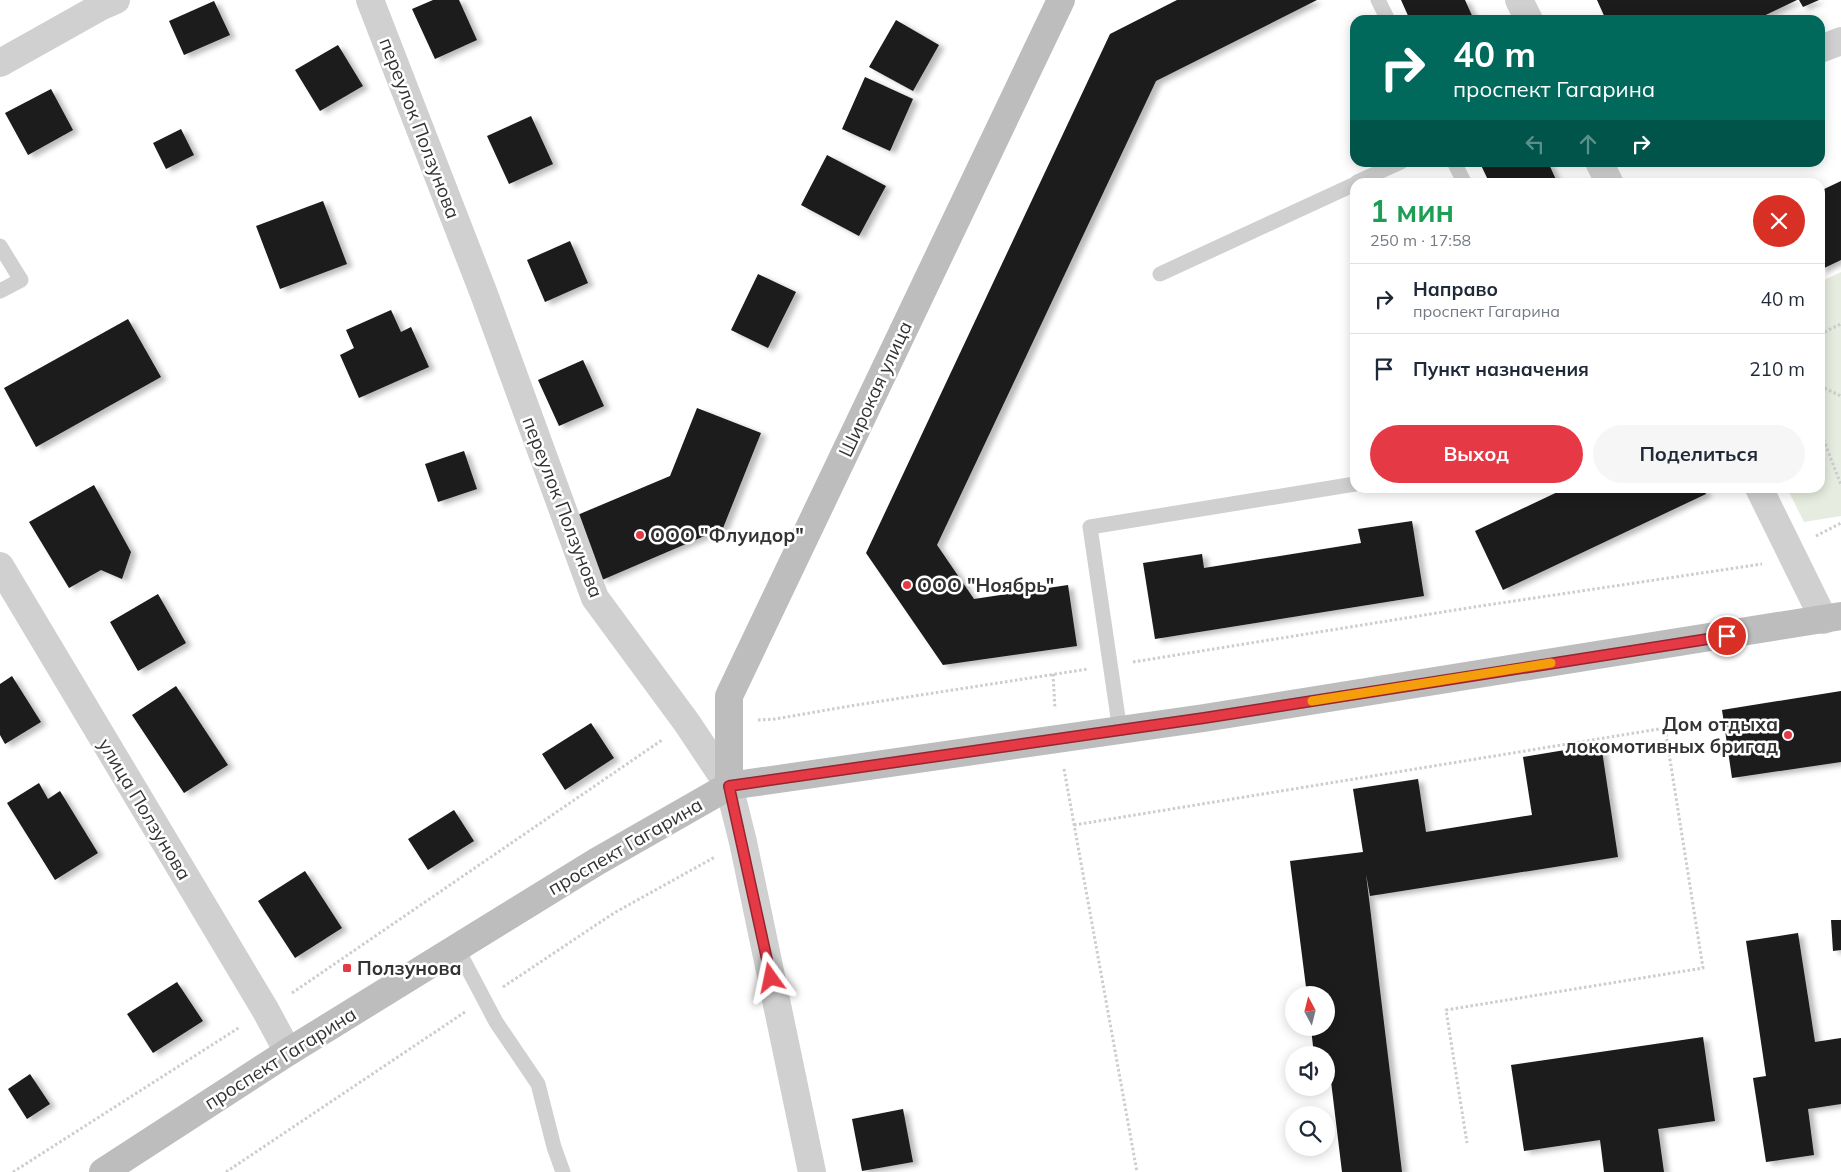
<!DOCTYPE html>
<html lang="ru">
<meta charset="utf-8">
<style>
body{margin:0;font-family:Mulish,sans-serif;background:#f6f6f7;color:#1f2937;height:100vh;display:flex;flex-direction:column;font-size:19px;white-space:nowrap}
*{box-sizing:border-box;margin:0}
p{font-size:16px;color:#747a83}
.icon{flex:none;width:28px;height:28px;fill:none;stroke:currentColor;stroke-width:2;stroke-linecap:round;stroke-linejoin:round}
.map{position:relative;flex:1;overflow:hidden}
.panel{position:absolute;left:1350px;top:178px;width:475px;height:315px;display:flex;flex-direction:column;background:#fff;border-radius:15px;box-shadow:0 2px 12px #0003}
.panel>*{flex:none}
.guide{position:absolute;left:1350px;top:15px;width:475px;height:152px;border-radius:15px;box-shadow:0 2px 12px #0003;background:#00695c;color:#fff;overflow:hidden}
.needle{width:32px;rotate:353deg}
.buttons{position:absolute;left:1285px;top:986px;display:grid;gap:10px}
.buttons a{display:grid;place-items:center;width:50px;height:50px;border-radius:50%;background:#fff;box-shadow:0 2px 12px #0003;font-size:25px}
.pin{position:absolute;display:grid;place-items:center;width:42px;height:42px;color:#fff;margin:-21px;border:2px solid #fff;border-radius:50%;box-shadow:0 1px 5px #0007}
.me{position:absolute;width:55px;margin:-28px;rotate:348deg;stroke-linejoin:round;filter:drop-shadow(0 0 4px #0008)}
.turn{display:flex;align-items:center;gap:18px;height:105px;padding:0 20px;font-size:22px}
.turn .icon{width:65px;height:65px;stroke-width:2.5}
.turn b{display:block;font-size:35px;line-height:42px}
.lanes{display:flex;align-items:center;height:48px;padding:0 20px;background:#0003;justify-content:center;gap:25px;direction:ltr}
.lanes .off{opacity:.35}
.round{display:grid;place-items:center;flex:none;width:52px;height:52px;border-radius:26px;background:#f6f6f7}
.summary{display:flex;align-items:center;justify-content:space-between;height:85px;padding:0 20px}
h1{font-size:30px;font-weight:700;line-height:38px;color:#1e9e55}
.action{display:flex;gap:10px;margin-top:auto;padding:10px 20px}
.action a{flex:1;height:58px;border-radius:30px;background:#e63946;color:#fff;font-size:20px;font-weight:700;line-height:58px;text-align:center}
.action a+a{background:#f6f6f7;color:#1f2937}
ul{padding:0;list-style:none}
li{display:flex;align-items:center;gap:15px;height:70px;padding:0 20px;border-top:1px solid #e0e1e3}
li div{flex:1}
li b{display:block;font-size:19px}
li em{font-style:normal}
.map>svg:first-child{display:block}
</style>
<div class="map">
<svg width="1841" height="1172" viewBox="0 0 1841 1172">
<defs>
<filter id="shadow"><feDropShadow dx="5.5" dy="3" stdDeviation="2.5" flood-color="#0004"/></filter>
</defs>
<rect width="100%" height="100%" fill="#fff"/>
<path fill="#e6ecdf" d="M1841 272V516L1804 522 1787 488H1820V282Z"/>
<path fill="#1a1a1a" filter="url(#shadow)" d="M433 0H459L477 40 435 59 412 9Z
M1177 0H1317L1156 81 937 545 974 599 1068 585 1077 646 943 665 866 553 1110 34Z
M1401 0H1465L1474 20H1410Z
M1597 0H1797L1755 20H1606Z
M1799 0H1819L1803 7Z
M214 1 230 35 184 55 169 21Z
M896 20 939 45 913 91 869 67Z
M338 45 363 86 320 111 295 70Z
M865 77 913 99 890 151 842 129Z
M51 89 73 130 28 155 5 113Z
M531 116 553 164 509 184 487 136Z
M181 129 194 155 166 169 153 143Z
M827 155 886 186 859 236 801 205Z
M1481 162H1548L1557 182H1489L1480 163Z
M1841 181V260L1820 270V191Z
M323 201 347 264 280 289 256 226Z
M570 241 588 283 545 302 527 260Z
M758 274 796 292 768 348 731 330Z
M391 310 401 332 411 327 429 367 359 398 340 355 354 348 346 330Z
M128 319 161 377 36 447 4 388Z
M583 360 604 406 559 426 538 380Z
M697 408 761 433 723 528 602 580 575 516 670 476Z
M464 451 477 489 438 502 425 464Z
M94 485 131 552 122 579 101 570 69 588 29 522Z
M1566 488H1703L1706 494 1503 590 1475 531Z
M1412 521 1424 596 1155 639 1143 563 1202 554 1204 568 1361 543 1358 529Z
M158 594 186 643 138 671 110 622Z
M12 676 41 722 5 744 0 735V684Z
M176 686 228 765 184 793 132 715Z
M1841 691V762L1732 778 1722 710Z
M591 723 614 758 565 790 542 754Z
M1601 744 1618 857 1370 896 1366 874 1402 1172H1342L1330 1073 1326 1074V1055H1314L1311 1028H1326V995H1307L1290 861 1363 852 1353 789 1418 779 1426 832 1532 815 1523 757Z
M39 783 48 799 60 791 98 853 55 880 7 803Z
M454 810 474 841 428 870 408 839Z
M305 871 342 928 295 958 258 901Z
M1831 920H1841V950L1833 951Z
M1798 933 1815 1042 1841 1038V1104L1808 1109 1814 1155 1766 1162 1753 1078 1766 1076 1746 941Z
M177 982 203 1021 153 1053 127 1014Z
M1703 1037 1715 1121 1658 1129 1664 1172H1604L1600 1140 1524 1151 1511 1065Z
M30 1074 50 1104 27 1119 8 1089Z
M903 1109 913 1162 862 1171 852 1119Z"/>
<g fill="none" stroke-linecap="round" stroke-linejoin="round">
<path stroke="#cdcdcd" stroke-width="3" stroke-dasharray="2.5 2.5" stroke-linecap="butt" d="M1820 334 1841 324
M1820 386 1841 396
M1820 430 1841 485
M1816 536 1841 523
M1133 662 1474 607 1762 564
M1053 674 1055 709
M758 720 775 719 850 706 1088 669
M1064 769 1137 1172
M1074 825 1665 728 1703 968 1446 1010 1467 1143
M503 987 614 913 715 857
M292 993 662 740
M13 1172 240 1027
M226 1172 465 1012"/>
<path stroke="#d0d0d0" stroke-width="15" d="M1378 0 1388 20
M1454 162 1464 182
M1357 182 1401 162
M0 246 21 280 0 291
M1160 274 1355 184
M1120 731 1090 527 1355 484
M457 948 496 1022 538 1084 554 1147 563 1172"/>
<path stroke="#d0d0d0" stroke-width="28" d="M370 0 484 294 595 598 687 723 729 786 743 842 812 1172
M1519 0 1529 20
M1820 49 1841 41
M0 63 100 7 116 0
M1599 162 1609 182
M1759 488 1824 620
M0 566 266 1011 288 1052"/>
<path stroke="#bdbdbd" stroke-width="28" d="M729 786V696L1061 0
M103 1172 288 1052 596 862 729 786 1204 718 1841 616"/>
</g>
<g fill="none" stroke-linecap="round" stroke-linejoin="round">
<defs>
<path id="route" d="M771 978 729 786 1204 718 1727 636"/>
</defs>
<use href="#route" stroke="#96252e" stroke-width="12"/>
<use href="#route" stroke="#e63946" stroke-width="9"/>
<path stroke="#f59e0b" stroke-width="9" d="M1312 701 1551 663"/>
</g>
<g fill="#e63946" stroke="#fff" stroke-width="2">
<circle cx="640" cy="535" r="5"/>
<circle cx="907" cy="585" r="5"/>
<circle cx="1788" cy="735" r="5"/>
<rect x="342" y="963" width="10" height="10" rx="2.5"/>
</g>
<g text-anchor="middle" stroke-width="5" stroke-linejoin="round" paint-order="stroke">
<g font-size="19" fill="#333" stroke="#fff">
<text transform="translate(420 128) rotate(69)" y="7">переулок Ползунова</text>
<text transform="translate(875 389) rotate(-65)" y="7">Широкая улица</text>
<text transform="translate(563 507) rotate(69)" y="7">переулок Ползунова</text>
<text transform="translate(145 809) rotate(59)" y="7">улица Ползунова</text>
<text transform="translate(625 846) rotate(-30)" y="7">проспект Гагарина</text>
<text transform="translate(280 1058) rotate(-32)" y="7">проспект Гагарина</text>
</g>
<g font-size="19" font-weight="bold" fill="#333" stroke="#fff" text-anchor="start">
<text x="650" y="542">ООО "Флуидор"</text>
<text x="917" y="592">ООО "Ноябрь"</text>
<text x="1778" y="731" text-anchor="end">Дом отдыха<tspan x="1778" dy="22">локомотивных бригад</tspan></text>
<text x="357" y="975">Ползунова</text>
</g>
</g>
</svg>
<div class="buttons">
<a><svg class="needle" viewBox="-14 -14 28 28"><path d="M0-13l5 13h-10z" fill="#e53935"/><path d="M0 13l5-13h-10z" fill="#747a83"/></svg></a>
<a><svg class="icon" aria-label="sound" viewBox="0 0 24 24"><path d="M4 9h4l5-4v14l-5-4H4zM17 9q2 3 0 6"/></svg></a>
<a><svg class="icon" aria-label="search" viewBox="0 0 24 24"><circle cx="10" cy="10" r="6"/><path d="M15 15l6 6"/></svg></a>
</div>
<div class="pin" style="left:1727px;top:636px;background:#d93025"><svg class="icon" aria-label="arrive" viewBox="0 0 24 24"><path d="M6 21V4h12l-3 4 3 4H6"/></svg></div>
<svg class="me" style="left:771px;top:978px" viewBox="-20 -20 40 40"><path d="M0-17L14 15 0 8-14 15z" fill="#e63946" stroke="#fff" stroke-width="4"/></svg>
<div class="guide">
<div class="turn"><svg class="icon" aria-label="right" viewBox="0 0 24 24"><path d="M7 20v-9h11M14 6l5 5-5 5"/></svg><div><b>40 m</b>проспект Гагарина</div></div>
<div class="lanes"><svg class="icon off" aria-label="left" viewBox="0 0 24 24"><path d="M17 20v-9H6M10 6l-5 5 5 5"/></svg><svg class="icon off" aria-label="ahead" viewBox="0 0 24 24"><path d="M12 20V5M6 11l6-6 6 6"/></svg><svg class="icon" aria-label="right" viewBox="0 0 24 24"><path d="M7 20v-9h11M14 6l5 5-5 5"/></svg></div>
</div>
<section class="panel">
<div class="summary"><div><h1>1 мин</h1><p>250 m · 17:58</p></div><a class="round" style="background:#d93025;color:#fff"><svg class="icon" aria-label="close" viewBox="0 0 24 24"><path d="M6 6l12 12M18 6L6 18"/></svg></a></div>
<ul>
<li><svg class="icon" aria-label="right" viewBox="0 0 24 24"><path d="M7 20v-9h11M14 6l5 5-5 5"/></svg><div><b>Направо</b><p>проспект Гагарина</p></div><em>40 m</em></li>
<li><svg class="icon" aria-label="arrive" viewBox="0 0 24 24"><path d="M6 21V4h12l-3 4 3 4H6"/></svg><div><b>Пункт назначения</b></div><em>210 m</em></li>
</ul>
<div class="action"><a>Выход</a><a>Поделиться</a></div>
</section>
</div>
